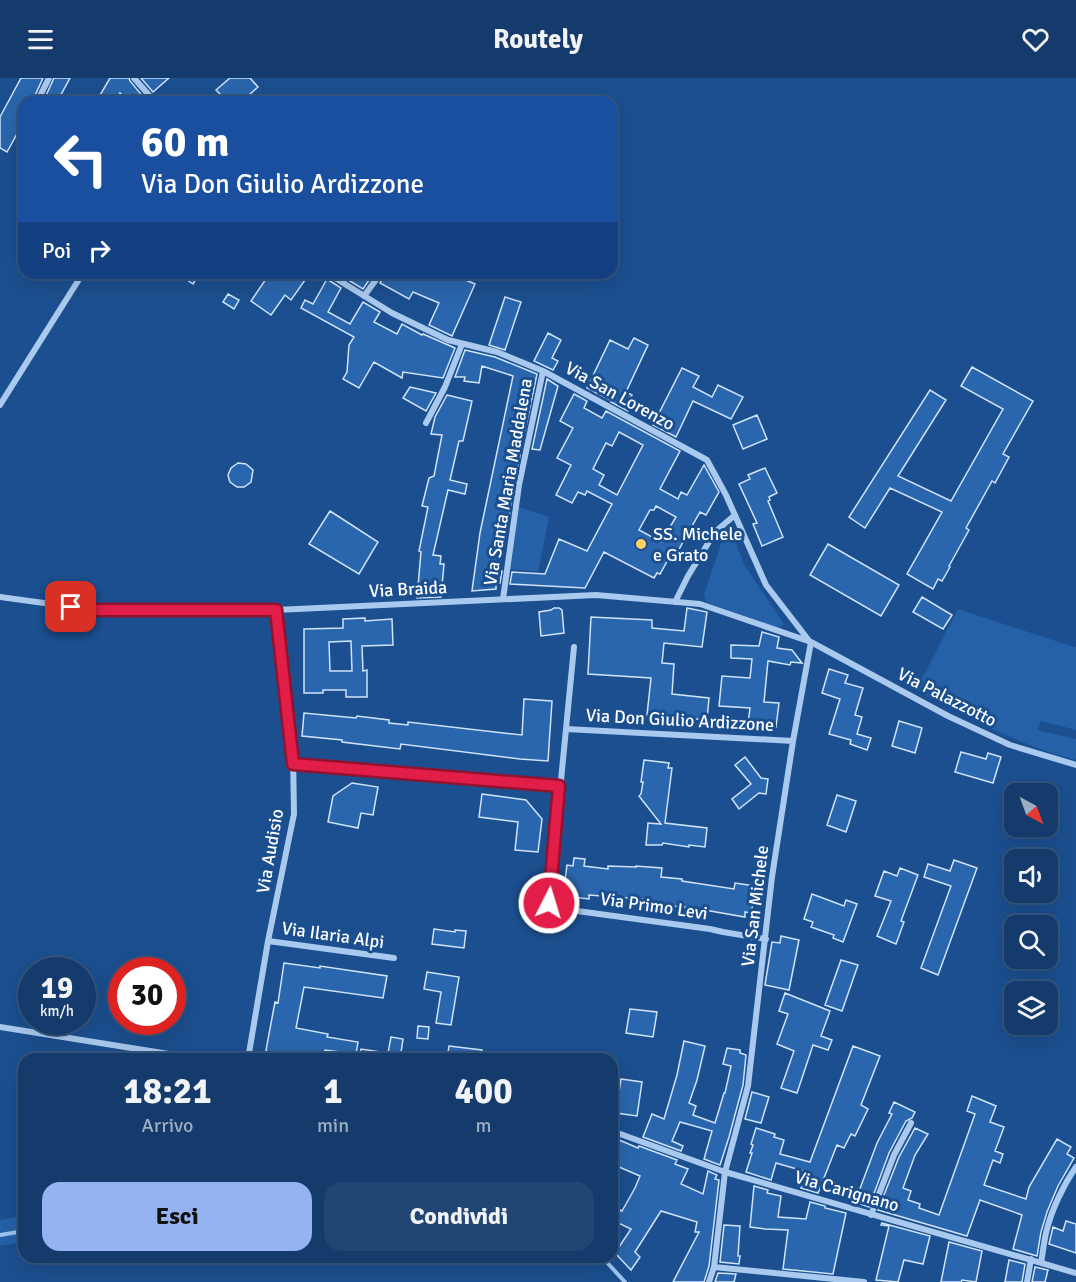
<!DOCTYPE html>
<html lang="it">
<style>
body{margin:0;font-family:Signika,sans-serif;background:#214673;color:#f1f3f6;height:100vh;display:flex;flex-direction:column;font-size:22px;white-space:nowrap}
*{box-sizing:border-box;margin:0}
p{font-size:20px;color:#9dadc1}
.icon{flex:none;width:33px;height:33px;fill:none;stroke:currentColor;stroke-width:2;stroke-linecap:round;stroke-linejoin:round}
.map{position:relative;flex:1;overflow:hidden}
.sheet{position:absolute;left:18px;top:975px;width:600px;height:210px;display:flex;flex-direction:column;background:#143b6b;border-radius:18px;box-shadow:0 6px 24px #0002,0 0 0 2px #33557e}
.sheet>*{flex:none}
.guide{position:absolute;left:18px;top:18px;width:600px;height:183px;border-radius:18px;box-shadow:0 6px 24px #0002,0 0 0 2px #33557e;background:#1a4fa0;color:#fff;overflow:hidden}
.needle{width:39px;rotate:139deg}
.buttons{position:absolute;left:1004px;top:705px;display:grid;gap:12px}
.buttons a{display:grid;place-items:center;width:54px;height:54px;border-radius:12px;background:#143b6b;box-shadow:0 6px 24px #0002,0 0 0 2px #33557e;font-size:30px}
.speed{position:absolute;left:18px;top:879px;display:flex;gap:12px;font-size:30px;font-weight:700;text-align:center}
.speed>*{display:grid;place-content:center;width:78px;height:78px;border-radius:50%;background:#143b6b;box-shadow:0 6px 24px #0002,0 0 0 2px #33557e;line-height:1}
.speed small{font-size:15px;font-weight:400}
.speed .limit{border:9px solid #d22;background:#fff;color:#111}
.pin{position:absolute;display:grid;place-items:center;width:51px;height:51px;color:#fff;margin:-26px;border-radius:12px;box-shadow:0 3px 9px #0006}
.me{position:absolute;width:66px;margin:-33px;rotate:5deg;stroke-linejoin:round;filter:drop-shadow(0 0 4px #0008)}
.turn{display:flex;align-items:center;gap:21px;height:126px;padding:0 24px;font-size:27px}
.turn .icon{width:78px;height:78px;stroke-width:2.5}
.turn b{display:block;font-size:42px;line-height:51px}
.then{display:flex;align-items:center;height:57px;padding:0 24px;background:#0003;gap:12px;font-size:22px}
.eta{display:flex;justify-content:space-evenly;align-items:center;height:102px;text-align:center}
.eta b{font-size:36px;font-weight:700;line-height:42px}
.primary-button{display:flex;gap:12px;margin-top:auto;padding:12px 24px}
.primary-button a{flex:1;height:69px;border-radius:18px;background:#95b2f1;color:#111;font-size:24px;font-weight:700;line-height:69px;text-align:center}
.primary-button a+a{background:#214673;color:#f1f3f6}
header{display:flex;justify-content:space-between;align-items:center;height:78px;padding:0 24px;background:#143b6b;font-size:27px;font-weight:700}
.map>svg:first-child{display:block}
</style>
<header><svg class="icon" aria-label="menu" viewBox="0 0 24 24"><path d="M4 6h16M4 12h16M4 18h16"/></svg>Routely<svg class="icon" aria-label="heart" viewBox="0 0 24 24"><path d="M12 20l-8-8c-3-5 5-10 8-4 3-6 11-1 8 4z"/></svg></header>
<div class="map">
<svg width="1076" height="1204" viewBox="0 0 1076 1204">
<rect width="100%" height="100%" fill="#1b4f8f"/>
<path fill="#2461a8" d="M519 429 549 439 538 494 509 491Z
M727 456H732L745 488 784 546 779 550 706 524 704 516 721 466Z
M958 531 1068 567 1076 569V652L1041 643 1037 652 1076 661V682C1018 667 969 640 916 612Z
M24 1137V1164L0 1168V1142Z"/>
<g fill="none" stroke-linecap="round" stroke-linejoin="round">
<path stroke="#9cc4f0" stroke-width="4" d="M0 1157 24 1153
M602 1179 625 1204"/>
</g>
<path fill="#2a66ad" stroke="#cfe3fa" stroke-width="1.5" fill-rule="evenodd" d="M21 0H43L32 24H24V42L19 48 18 54 7 74 0 70V39Z
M54 0H70L57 24H43Z
M110 0H129L130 3 145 21 141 24H129L120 15 115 24H96Z
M141 0H169L153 14Z
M230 0H250L258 9 241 24H211L220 16 216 12Z
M177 195H200L193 206Z
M270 195H310L291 222 285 217 271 237 251 223Z
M355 195H374L363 211 350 203Z
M386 195H416L428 202 431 195H449L475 206 452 258 429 247 439 225 413 214 409 221 380 205Z
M327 201 341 210 328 234 350 246 363 224 380 234 374 244 397 256 402 246 422 257 423 256 455 270 443 300 403 294 402 300 374 284 359 310 343 301 347 294 349 267 354 259 301 230 305 222 313 226Z
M228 216 239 222 234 231 223 224Z
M505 219 521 224 505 272 489 267Z
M548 255 561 262 552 280 558 283 553 292 534 283Z
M634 260 648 267 626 314 632 317 629 323 632 325 628 333 611 324 612 323 587 310 610 262 628 271Z
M465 272 495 279 537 296 514 406 509 439 503 463 498 493H502L500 505H496V511L472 513 480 455 513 298 482 288 479 305 464 303 465 299H455Z
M972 289 1033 323 1003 376 1009 379 995 405 992 403 966 450 969 452 949 488 950 489 942 503 938 501 933 511 907 496 942 434 890 410 865 450 849 439 930 312 946 322 898 398 951 423 1003 331 961 308Z
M682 290 699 298 693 309 712 319 718 307 743 319 731 341 693 323 676 359 653 347Z
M547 301 558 308 540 372 532 371Z
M410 309 436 315 426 333 403 320Z
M574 316 587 323 584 330 602 340 606 333 680 373 660 411 678 421 681 414 687 417 704 387 719 414 706 437 700 434 678 473 674 471 660 496 657 495 654 500 604 474 585 510 510 506 512 494 545 496 559 461 587 473 612 426 587 413 585 417 578 414 572 425 556 417 571 387 557 380 573 350 560 343ZM619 354 643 367 617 417 599 407 604 397 593 391 606 365 612 368ZM656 428 676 439 661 464 639 452 650 432H654Z
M447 317 472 323 463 363H459L450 402 467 406 465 416 448 412 433 477 441 478 440 486H444L441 519 417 520 421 474 419 473 428 429 422 428 429 400 434 398 442 357 431 356 435 339Z
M757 337 767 361 743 371 733 347Z
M238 385 246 386 253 392 251 404 244 409H237L230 404 229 401 228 397 231 390Z
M765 390 777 415 769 419 770 422 768 423 783 459 762 468 753 446 757 445 739 406 750 401 748 397Z
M330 433 378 464 359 496 309 466Z
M828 466 899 507 881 538 810 497Z
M922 519 952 537 943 551 913 534Z
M554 530H559L562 532 564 555 541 558 539 534 551 532Z
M687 530 707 534 702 569 664 565 662 585 674 586 672 616 709 620 707 642 647 637 651 600 588 596 591 539 652 542V550L684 553Z
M365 540V543L392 541 393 567 362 568 363 593 367 592V619H346V612H323V615H304V551L343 550V541ZM351 563 352 593H330L329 564Z
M762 554 779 559 777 570 792 572 802 585 791 584 790 587 768 583 764 624 779 625 776 649 748 646 750 630 719 628 722 598 750 600 752 581 731 580V567L759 568Z
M829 591 848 597 845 605 863 610 855 637 862 639 857 656 871 660 867 672 850 666 851 662 829 656 840 621 822 615Z
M524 621 552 623 548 683 520 681 401 666 400 671 342 664V662L302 658 304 635 356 640 357 638 389 642V645L408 647V644L522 657Z
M899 643 922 650 915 675 892 668Z
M961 674 986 681 988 675 1001 679 993 705 955 694Z
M745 679 761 700 768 701 766 716 759 715 739 731 732 721 751 706 735 687Z
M644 682 669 685 668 690H672L665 745 707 750 705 769 689 767V769L663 765 662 767H646L648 745 661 746 639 718 641 716 643 704H641Z
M352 705 378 709 373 737 361 735 358 750 328 744 333 718Z
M482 716 526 722 542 741 538 774 515 772 518 744 479 739Z
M837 717 856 723 846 754 827 747Z
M574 780 585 781 584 788 608 791V788L636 789V788L662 790 661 799 682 801V803L734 811 735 805 755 808V809L758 810 756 826H753L751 835 745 834V839L693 830 641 825 642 821 589 817V821L563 818 567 787 573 788Z
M954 782 977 790 938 897 921 890 951 808 924 799 928 786 950 793Z
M900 790 918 797 901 843 904 844 896 866 877 858 891 823 875 818 884 793 897 798Z
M812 816 844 828 846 822 857 826 843 864 833 860 834 857 811 849 813 844 804 841Z
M434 851 455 854V852L466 853 464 870 432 866Z
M781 858 799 862 789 912 765 907 772 864 780 865Z
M841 882 858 887 842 933 825 927Z
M284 885 320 890V888L387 898 383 920 304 909 296 950 328 956 327 959 358 964 356 976 325 972 323 981H284L270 978 266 972 275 924 278 925Z
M427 894 459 899 451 947 436 945 441 914 424 911Z
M785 915 830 933 821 958 832 962 828 972 813 967 797 1015 781 1010 794 973 777 966 788 936 779 933Z
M630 931 657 934 653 959 626 955Z
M418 948 429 949 428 961 417 960Z
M391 959 403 961 400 981H359L361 971 388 975Z
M684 963 705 968 697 1002 689 1025 696 1028 693 1037 715 1045 724 1015H725L731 988 723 986 727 970 740 972V975L746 977 743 1007 729 1059 720 1087 704 1081 712 1053 680 1044 672 1063 683 1068 681 1073 643 1059 652 1036 664 1041 677 997Z
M449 968 482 972 481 981H447Z
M853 968 880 978 861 1027 868 1031 855 1058 851 1056 844 1070 837 1067 818 1115 801 1110 807 1094 776 1085 771 1102 746 1094 752 1075H750L753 1067 751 1066 756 1050 775 1056 774 1059 784 1062 780 1076 810 1084Z
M621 1001 642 1004 637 1038 616 1035Z
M752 1014 769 1019 761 1045 745 1041Z
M972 1018 996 1028 990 1044 1004 1049 995 1073 1003 1076 1000 1085 993 1082 984 1107 1026 1121 1029 1109 1057 1061 1071 1069 1067 1076 1074 1080 1058 1108 1047 1134 1041 1154 1037 1178 1013 1171 1022 1137 980 1122 967 1158 878 1132 899 1079 915 1050 928 1056 915 1077 903 1110 911 1113 908 1122 920 1126 919 1130 939 1137 975 1036 967 1033Z
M894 1024 915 1034 912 1040 906 1043 889 1075 869 1129 855 1124 877 1065 892 1036 889 1035Z
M612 1059 638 1070 639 1068 677 1082 675 1086 688 1091 681 1106 703 1116 708 1093 717 1097 715 1101 719 1102 709 1188 704 1204H673L699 1154H695L697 1144 661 1133 635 1174 640 1179 631 1192 615 1175 631 1151 614 1143 620 1132 622 1133 635 1110 640 1098 612 1086Z
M754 1108 768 1112 767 1115 781 1118 778 1139 806 1141 810 1124 825 1128V1130L846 1135 833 1196 783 1191 788 1152 765 1151 750 1149Z
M1066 1143 1076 1146V1175L1049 1166 1053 1149 1063 1153Z
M882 1145 930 1158 923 1186 904 1182 898 1204 876 1202 889 1148 881 1147Z
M724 1147 740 1148 738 1178H740L739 1186 720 1184Z
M949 1164 982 1173 976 1204 962 1202 961 1204H941Z
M1009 1182 1025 1186 1022 1204H1005Z
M1035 1189 1048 1192 1045 1204H1032Z
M718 1195 736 1196 734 1204H715Z"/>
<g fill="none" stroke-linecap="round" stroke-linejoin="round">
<path stroke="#a9c9ee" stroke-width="6" d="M134 0 155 24
M37 24 49 0
M23 53 24 50
M327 195 392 235 448 262 497 274 543 293 707 382 726 417 766 507 810 564
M364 218 381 195
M0 327 83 195
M426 345 445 309 462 266
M0 519 95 532H276L596 517 700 526 811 564 948 638 1010 667 1076 687
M503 521 519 407 543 293
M675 524 688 498 715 454 735 437
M566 651 574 569
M293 685 559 708
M766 861 723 854 710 851 555 830 549 825 566 651 793 663
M268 863 394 880
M0 949 200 981
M248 981 268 863 294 736 293 675 276 532
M612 1053 725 1094 1076 1195
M871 1137 894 1077 911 1045
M1041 1185C1043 1174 1044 1162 1047 1151 1052 1131 1064 1106 1076 1089
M714 1189 864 1204
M709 1204 714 1189 725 1094 748 1008 772 799 793 663 811 564
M1027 1204 1031 1181"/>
</g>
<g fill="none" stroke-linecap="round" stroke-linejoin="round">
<defs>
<path id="route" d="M71 529 95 532H276L293 686 559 708 549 825"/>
</defs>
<use href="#route" stroke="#92132f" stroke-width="15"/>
<use href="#route" stroke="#e11d48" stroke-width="10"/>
</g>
<circle fill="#ffd166" stroke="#1b4f8f" stroke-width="2" cx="641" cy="466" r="6"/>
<g text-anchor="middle" stroke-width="6" stroke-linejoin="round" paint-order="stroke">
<g font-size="18" fill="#fff" stroke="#1b4f8f">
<text transform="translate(620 318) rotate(29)" y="6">Via San Lorenzo</text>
<text transform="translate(508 404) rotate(-80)" y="6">Via Santa Maria Maddalena</text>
<text transform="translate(408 511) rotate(-3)" y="6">Via Braida</text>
<text transform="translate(947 619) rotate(27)" y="6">Via Palazzotto</text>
<text transform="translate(680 642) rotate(3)" y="6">Via Don Giulio Ardizzone</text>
<text transform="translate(270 773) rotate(-80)" y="6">Via Audisio</text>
<text transform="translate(654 828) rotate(8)" y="6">Via Primo Levi</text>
<text transform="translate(755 828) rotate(-83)" y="6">Via San Michele</text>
<text transform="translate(333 857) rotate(8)" y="6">Via Ilaria Alpi</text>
<text transform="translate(847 1113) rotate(16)" y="6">Via Carignano</text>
</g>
<g font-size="18" fill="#fff" stroke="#1b4f8f" text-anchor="start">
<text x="653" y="462">SS. Michele<tspan x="653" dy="21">e Grato</tspan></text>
</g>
</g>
</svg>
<div class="buttons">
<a><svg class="needle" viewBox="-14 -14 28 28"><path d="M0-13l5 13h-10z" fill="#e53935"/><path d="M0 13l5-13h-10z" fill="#9dadc1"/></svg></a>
<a><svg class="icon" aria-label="sound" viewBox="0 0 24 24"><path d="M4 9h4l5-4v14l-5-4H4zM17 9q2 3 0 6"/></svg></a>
<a><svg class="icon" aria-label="search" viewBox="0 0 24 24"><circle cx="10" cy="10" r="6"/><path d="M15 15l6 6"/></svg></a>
<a><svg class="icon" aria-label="layers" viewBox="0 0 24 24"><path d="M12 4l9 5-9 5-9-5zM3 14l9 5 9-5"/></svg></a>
</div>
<div class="speed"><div>19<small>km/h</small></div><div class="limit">30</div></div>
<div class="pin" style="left:71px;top:529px;background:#d93025"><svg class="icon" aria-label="arrive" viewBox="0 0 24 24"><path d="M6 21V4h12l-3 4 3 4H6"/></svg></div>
<svg class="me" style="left:549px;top:825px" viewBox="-20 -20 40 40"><circle r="17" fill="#e11d48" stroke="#fff" stroke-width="3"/><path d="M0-11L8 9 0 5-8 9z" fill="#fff"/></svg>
<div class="guide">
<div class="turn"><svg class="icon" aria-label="left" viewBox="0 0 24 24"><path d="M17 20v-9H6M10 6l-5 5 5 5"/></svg><div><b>60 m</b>Via Don Giulio Ardizzone</div></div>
<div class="then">Poi<svg class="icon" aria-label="right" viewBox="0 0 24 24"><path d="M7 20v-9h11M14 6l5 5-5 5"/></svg></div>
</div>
<section class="sheet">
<div class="eta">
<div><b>18:21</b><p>Arrivo</p></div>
<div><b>1</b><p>min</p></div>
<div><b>400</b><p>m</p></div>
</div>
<div class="primary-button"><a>Esci</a><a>Condividi</a></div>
</section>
</div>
